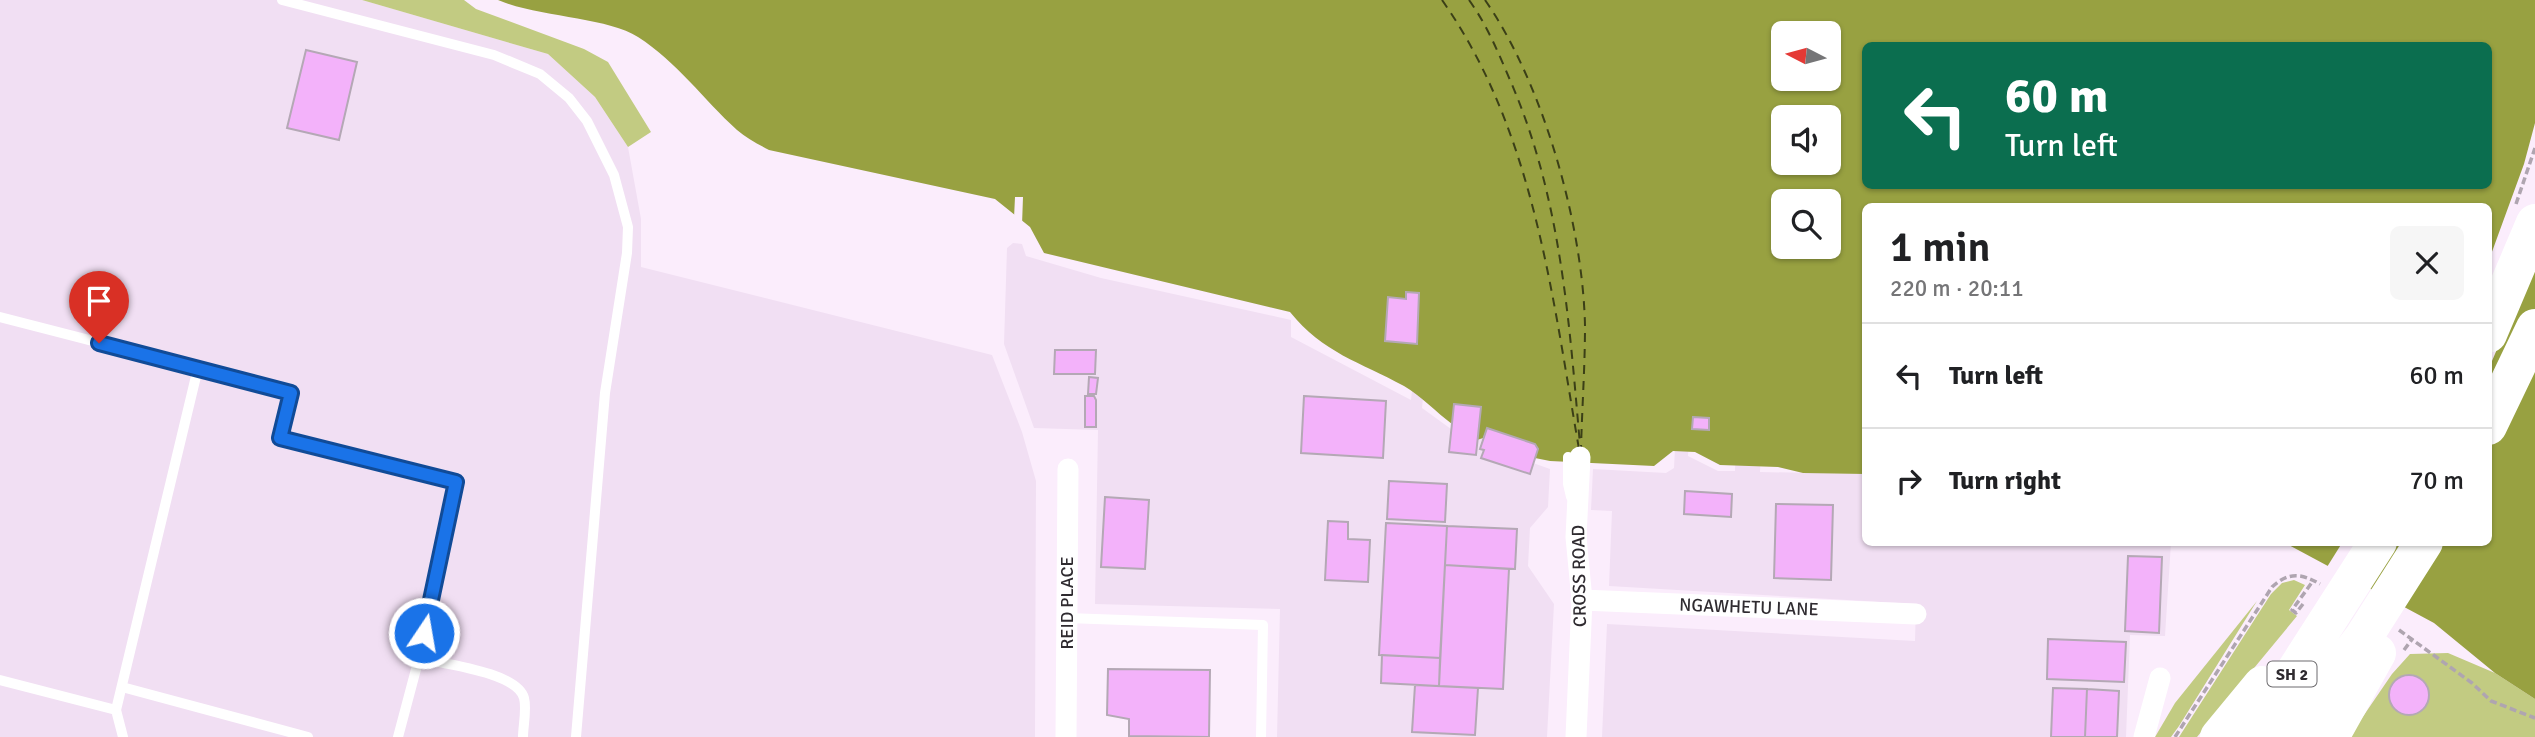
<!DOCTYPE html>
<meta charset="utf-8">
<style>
body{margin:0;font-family:Signika,sans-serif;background:#f6f6f6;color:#202124;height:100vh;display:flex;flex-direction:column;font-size:26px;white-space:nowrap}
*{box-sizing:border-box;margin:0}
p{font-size:23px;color:#757577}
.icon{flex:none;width:38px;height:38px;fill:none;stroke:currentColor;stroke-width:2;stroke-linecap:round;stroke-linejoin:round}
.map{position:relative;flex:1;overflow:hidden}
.details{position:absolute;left:1862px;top:203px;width:630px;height:343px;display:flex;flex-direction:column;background:#fff;border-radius:10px;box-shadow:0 2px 5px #0004}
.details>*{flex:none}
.banner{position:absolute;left:1862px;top:42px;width:630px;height:147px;border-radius:10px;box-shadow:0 2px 5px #0004;background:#0b6e4f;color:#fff;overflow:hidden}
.needle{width:46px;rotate:276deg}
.controls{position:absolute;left:1771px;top:21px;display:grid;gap:14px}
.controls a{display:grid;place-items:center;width:70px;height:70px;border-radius:10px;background:#fff;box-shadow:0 2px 5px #0004;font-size:35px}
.pin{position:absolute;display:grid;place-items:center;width:60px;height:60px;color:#fff;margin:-72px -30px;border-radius:50% 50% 50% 0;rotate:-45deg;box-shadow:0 0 7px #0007}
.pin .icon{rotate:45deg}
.me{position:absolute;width:77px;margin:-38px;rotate:12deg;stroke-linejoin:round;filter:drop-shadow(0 0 5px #0008)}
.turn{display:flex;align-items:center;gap:24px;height:147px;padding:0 28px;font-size:32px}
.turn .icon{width:91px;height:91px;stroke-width:2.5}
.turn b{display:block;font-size:49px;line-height:60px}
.round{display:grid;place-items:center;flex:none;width:74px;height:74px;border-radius:10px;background:#f6f6f6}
.headline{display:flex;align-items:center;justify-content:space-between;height:119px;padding:0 28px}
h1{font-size:42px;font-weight:600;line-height:52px}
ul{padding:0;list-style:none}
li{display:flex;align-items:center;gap:21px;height:105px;padding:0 28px;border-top:2px solid #e0e0e0}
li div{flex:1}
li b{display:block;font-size:26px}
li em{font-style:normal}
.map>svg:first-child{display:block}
</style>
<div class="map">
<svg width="2535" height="737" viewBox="0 0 2535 737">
<rect width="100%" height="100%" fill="#fbedfc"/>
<path fill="#f1dff3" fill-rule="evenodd" d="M0 0H362L548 54 595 97 628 147 641 219V267L992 355 1022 432 1036 481 1035 737H0Z
M1013 243 1022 244 1026 256 1101 278 1291 320V337L1411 400 1416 354 1428 345 1422 408 1451 429 1454 404 1481 407 1487 428 1535 444 1538 449 1533 463 1550 469 1548 507 1530 528 1528 566 1554 604 1547 737H1277L1280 609 1095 604 1098 430 1034 428 1004 344 1007 248Z
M1662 415 1792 420V424H1762L1760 472 1865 474 1866 542 2171 543 2165 636 2130 635 2126 737H1602L1607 624 1915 641 1916 604 1609 586 1612 511 1591 510 1593 469 1666 473 1674 468 1676 429H1672V424H1661ZM1711 421 1736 422 1735 471H1718L1688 456 1689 434H1710Z"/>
<path fill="#c2cb82" d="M362 0H464L476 9 584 49 608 62 651 132 628 147 595 97 548 54Z
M2294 580 2305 585 2289 610 2297 616 2197 737H2179L2271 594 2282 583Z
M2257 601 2179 726 2171 737H2155L2175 703Z
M2448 653 2495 673 2535 699V737H2349L2392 674 2410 654Z"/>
<path fill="#98a141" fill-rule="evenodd" d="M498 0H2535V699L2495 673 2434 623 2285 543 2488 542V206H1866L1865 474 1803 473 1778 467 1720 465 1695 452 1673 451 1654 466 1550 461 1535 458 1538 449 1535 444 1487 428 1483 438 1477 440 1480 407 1454 404 1452 424C1436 412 1421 396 1404 386 1360 362 1323 353 1290 312L1044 253 1030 227 995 199 769 150C758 144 746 138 737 130 703 99 677 62 638 37 607 17 538 17 498 0ZM1783 33H1829V79H1783ZM1866 46H2488V186H1866ZM1783 117H1829V163H1783ZM1783 201H1829V247H1783Z"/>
<path fill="#fbedfc" d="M2535 123V260L2489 368V260L2524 164Z
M1015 197H1023L1022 225 1014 218Z
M2342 543H2396L2366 589 2327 567Z"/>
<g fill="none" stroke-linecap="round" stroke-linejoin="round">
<path stroke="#3b3f17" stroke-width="2" stroke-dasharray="9 7" stroke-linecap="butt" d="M1442 0C1534 131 1552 294 1579 449
M1469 0C1487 25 1498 52 1510 80 1561 197 1569 320 1580 445
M1485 0C1543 83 1583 225 1585 326 1585 367 1582 408 1581 449"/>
</g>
<path fill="#f3b2fa" stroke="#b4a8b5" stroke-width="2" d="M306 50 357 62 339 140 287 128Z
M1406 292 1419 293 1417 344 1385 341 1388 297 1406 299Z
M1055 350H1096L1095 374H1054Z
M1089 377 1098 378 1096 394H1088Z
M1085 396H1094L1096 400V427H1085Z
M1304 396 1386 401 1383 458 1301 453Z
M1454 404 1481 407 1476 455 1449 452Z
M1693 417 1709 418V430L1692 429Z
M1487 428 1535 444 1538 449 1530 474 1481 458 1484 450 1480 449Z
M1389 481 1447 484 1445 522 1387 519Z
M1685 491 1732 494 1731 517 1684 514Z
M1105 497 1149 500 1145 569 1101 567Z
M1776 504 1833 505 1831 580 1774 578Z
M1328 521 1348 522V539L1370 540 1368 582 1325 580Z
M1386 523 1447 526 1440 658 1379 655Z
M1447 526 1517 529 1515 569 1445 565Z
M2128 556 2162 557 2159 633 2125 631Z
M1445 565 1509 569 1503 689 1439 686Z
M2048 639 2126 642 2124 682 2047 679Z
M1382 655 1440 658 1439 686 1381 683Z
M1108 669 1210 670 1209 737 1129 736V719L1107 715Z
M2389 695a20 20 0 1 1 40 0a20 20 0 1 1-40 0Z
M1415 685 1478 688 1475 735 1412 732Z
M2053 688 2087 689 2085 737H2051Z
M2087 689 2119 691 2117 737H2085Z"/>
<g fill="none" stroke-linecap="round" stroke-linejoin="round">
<path stroke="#afa5b0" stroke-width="3.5" stroke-dasharray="7 3.5" stroke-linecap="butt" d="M2516 204 2535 148
M2303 604 2296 613 2292 610 2313 581
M2399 630 2472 683 2491 701 2535 718
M2404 650 2413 638
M2175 737 2272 587C2288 572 2301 573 2320 584"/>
<path stroke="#fff" stroke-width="10" d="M282 0 494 55 540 74 569 98 587 121 614 175 628 227 627 253 605 393 576 737
M0 317 291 392 280 438 456 482 419 658 398 737
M1568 457V484L1571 497
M1067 618 1263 625 1261 737
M419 658C443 664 517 672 524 698 527 709 523 726 523 737
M0 680 116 710
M122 687 308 737
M123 737 116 710 198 368"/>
<path stroke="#fff" stroke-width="21" d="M1582 600 1916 614
M1066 737 1068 469
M1576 737 1582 600 1576 537 1580 457
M2144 737 2160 678"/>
<path stroke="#fff" stroke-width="38" d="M2488 334 2535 223
M2488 426 2535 328
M2219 737 2262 685
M2253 737 2378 542
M2289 737 2363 638 2424 542
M2330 737 2377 653"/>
</g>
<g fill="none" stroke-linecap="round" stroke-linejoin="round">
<defs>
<path id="route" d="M99 343 291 393 280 438 456 482 424 633"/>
</defs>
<use href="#route" stroke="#114b97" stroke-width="18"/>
<use href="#route" stroke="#1a73e8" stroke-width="12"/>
</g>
<g text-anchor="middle" stroke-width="5" stroke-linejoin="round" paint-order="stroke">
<rect fill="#fff" stroke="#6d6b6e" stroke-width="2" x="2267.5" y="661.5" width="49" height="25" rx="5"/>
<g font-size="16" font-weight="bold" fill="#2f2b30">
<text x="2292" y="680">SH 2</text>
</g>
<g font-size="18" fill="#2f2b30" stroke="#fff">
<text transform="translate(1579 576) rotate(-91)" y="6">CROSS ROAD</text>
<text transform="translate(1067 603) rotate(-90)" y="6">REID PLACE</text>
<text transform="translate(1749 607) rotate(2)" y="6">NGAWHETU LANE</text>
</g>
</g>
</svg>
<div class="controls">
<a><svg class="needle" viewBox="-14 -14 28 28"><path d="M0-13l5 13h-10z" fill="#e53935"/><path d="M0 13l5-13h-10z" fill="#757577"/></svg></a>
<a><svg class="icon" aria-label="sound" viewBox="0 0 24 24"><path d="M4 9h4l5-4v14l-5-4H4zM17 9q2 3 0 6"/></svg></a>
<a><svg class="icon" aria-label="search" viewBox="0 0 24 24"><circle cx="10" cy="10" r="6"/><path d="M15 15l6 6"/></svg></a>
</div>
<div class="pin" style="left:99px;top:343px;background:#d93025"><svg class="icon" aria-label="arrive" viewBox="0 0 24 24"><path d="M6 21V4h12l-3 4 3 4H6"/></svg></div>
<svg class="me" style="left:424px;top:633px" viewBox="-20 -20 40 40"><circle r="17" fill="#1a73e8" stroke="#fff" stroke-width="3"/><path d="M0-11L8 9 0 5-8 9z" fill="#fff"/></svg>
<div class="banner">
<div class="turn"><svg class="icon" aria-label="left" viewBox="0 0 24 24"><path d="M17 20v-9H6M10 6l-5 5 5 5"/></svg><div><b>60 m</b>Turn left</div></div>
</div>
<section class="details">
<div class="headline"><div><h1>1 min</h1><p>220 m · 20:11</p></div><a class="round"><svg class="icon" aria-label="close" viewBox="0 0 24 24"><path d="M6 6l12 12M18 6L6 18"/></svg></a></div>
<ul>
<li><svg class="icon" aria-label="left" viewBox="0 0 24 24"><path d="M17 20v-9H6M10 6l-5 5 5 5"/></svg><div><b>Turn left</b></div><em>60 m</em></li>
<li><svg class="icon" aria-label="right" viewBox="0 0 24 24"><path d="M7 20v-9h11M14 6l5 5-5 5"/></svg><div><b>Turn right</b></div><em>70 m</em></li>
</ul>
</section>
</div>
